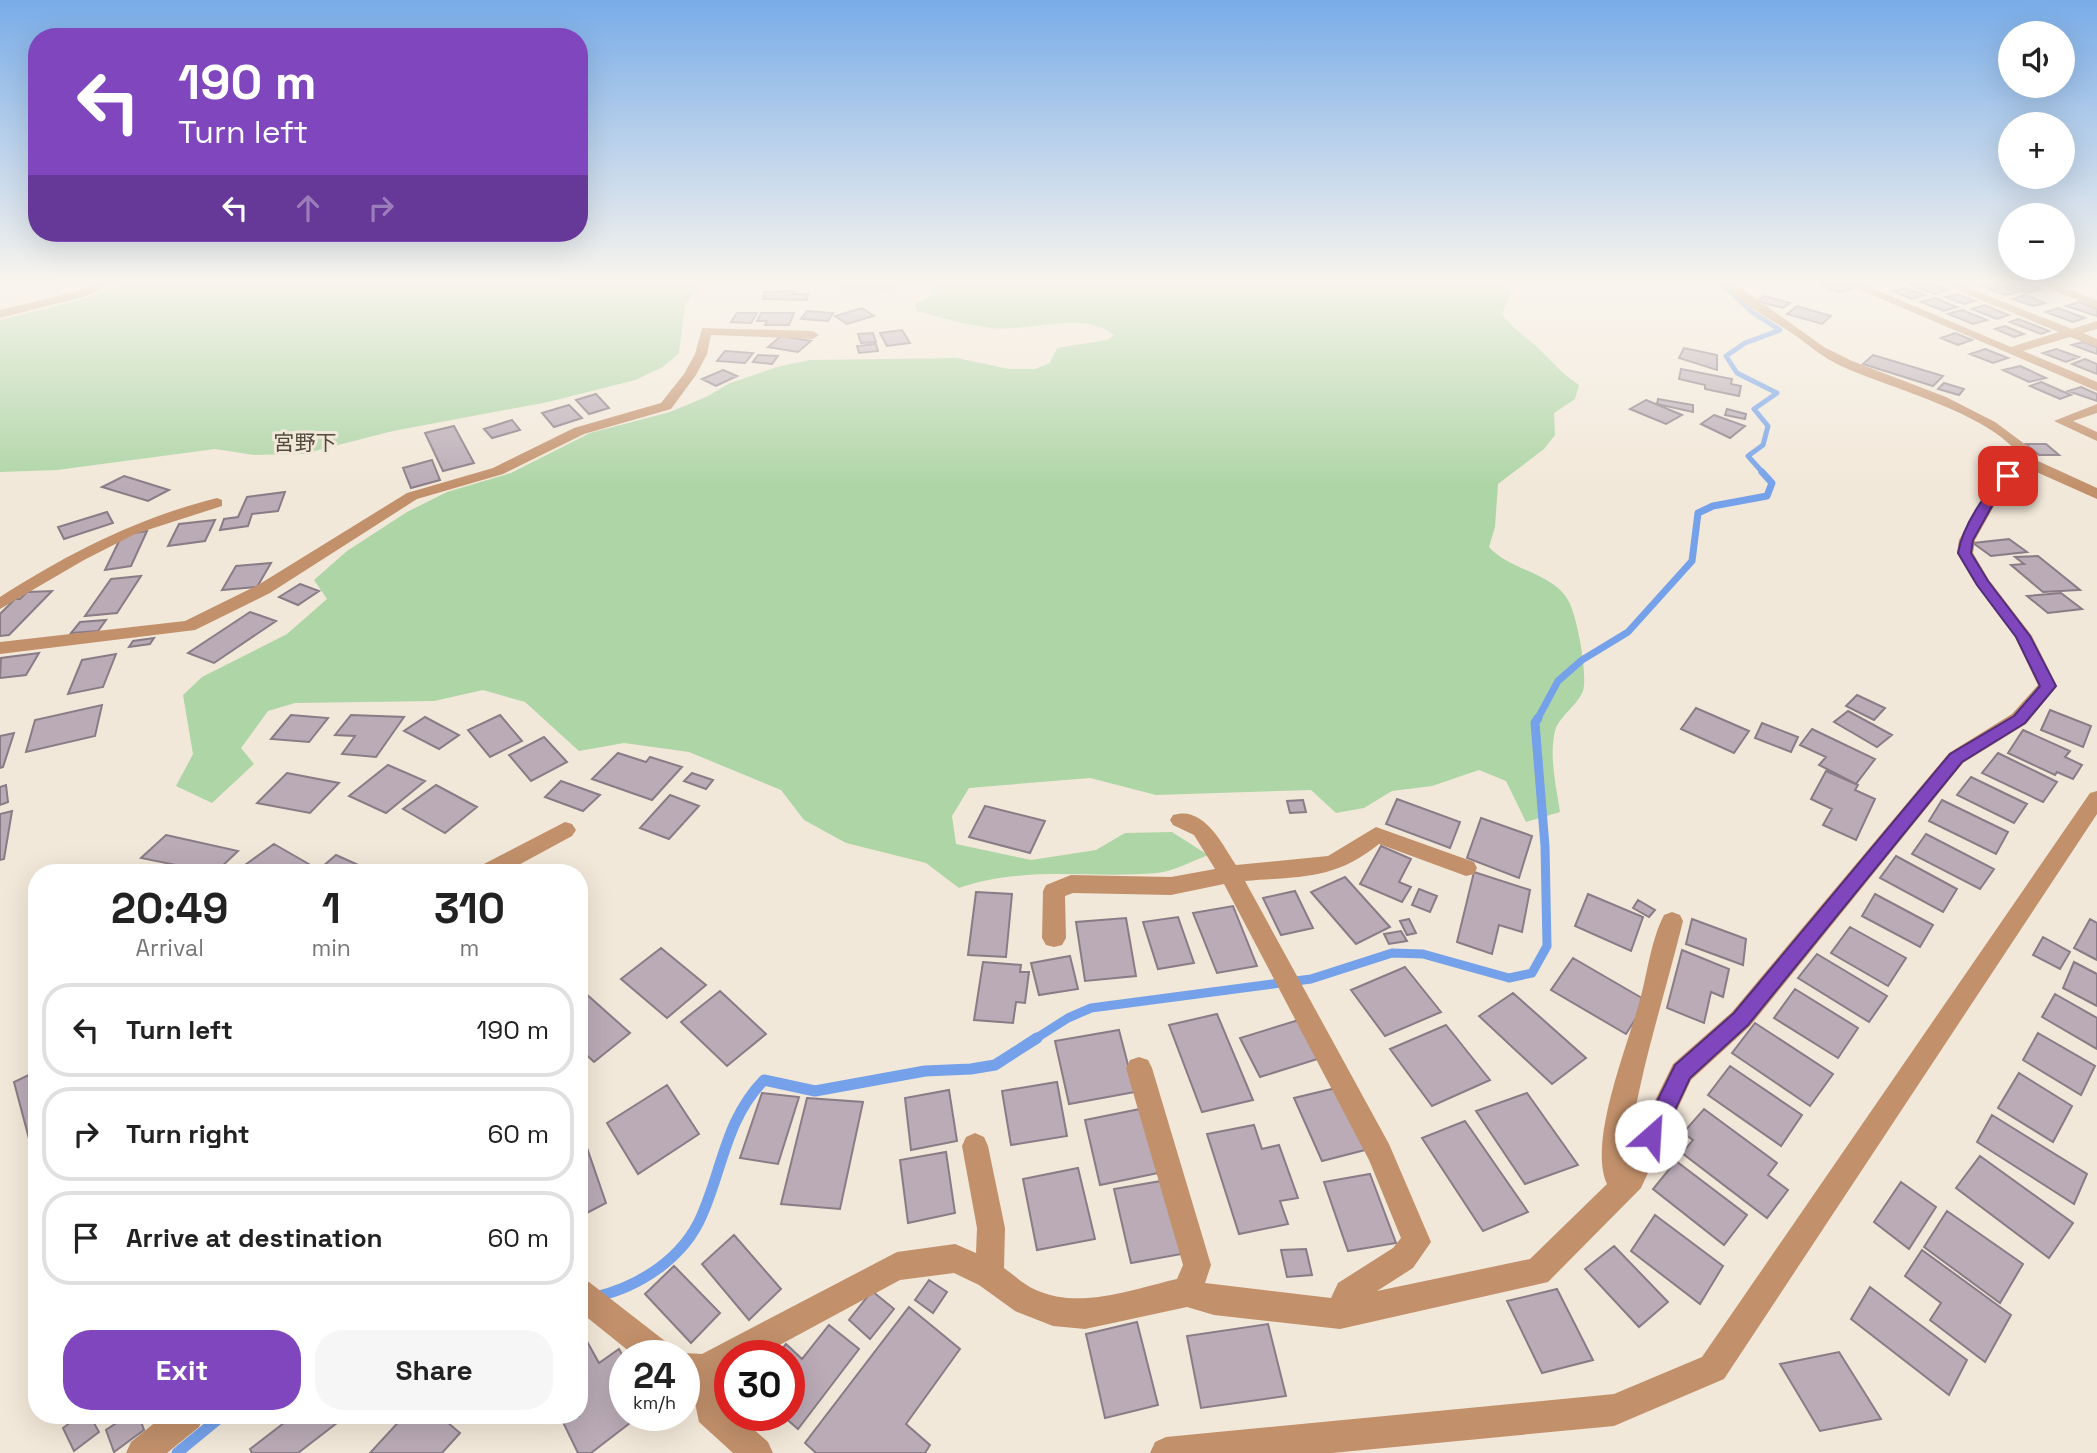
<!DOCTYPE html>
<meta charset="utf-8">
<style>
body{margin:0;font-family:"Space Grotesk","Noto Sans JP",sans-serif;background:#f6f6f6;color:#222;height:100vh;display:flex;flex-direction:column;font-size:26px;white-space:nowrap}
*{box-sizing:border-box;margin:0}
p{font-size:23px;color:#767676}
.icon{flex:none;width:38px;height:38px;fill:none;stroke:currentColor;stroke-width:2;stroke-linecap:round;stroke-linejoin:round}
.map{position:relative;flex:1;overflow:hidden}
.details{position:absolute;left:28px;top:864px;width:560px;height:560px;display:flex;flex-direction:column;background:#fff;border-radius:28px;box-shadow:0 7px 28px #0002}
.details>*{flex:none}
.hud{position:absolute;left:28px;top:28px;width:560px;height:214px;border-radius:28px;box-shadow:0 7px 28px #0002;background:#8046bd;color:#fff;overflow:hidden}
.controls{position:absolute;left:1998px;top:21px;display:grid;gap:14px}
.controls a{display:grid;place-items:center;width:77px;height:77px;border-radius:50%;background:#fff;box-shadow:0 7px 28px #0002;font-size:35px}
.speed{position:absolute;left:609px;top:1340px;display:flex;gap:14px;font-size:35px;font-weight:700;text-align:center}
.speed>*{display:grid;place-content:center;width:91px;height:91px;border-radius:50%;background:#fff;box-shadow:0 7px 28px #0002;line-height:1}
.speed small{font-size:18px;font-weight:400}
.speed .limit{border:10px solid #d22;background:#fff;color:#111}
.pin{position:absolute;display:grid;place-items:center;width:60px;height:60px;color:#fff;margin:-30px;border-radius:14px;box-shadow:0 4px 10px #0006}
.me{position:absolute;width:77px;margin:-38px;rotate:26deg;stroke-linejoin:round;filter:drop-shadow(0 0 5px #0008)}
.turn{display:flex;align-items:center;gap:24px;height:147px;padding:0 35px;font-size:32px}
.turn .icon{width:91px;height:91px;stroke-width:2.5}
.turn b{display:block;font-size:49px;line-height:60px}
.lanes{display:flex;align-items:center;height:66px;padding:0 35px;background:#0003;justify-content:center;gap:35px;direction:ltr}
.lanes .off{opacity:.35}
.eta{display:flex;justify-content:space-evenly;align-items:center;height:119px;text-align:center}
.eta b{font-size:42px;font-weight:800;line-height:49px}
.button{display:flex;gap:14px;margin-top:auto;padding:14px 35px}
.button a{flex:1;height:80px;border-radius:28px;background:#8046bd;color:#fff;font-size:28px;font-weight:800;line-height:80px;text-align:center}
.button a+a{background:#f6f6f6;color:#222}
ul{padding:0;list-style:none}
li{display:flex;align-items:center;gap:21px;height:94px;margin:0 14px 10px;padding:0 21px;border:4px solid #e0e0e0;border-radius:28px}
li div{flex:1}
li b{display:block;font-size:26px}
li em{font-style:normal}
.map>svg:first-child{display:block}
</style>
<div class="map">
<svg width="2097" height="1453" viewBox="0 0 2097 1453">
<rect width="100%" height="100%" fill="#f2e8d9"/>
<path fill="#aed5a6" d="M123 283H703L685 305 679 353 663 367 635 380 548 402 393 431 303 454 254 455 215 449 57 470 0 472V320L87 298Z
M840 283H908C884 293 864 300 838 289Z
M915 283H1509L1511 292 1502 314C1513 329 1525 336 1538 348 1552 361 1562 374 1579 385L1575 399 1554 413 1555 435 1544 449 1498 484 1495 527 1489 547C1509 570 1553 573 1568 600 1577 615 1588 675 1583 691 1578 705 1559 716 1555 731 1549 756 1556 786 1560 812L1526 822 1506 781 1479 770 1432 786 1392 791 1364 808 1336 813 1311 790 1156 795 1090 778 969 788 952 816 956 844 1031 860 1096 850 1125 833 1172 832 1208 855C1193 861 1174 871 1157 873 1091 879 1023 865 959 888L926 863 846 843 804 820 781 790 689 752 624 743 579 751 525 702 483 690 434 701 295 703 268 711 241 748 254 764 212 803 176 786 193 754 183 695 202 677 287 634 327 599 314 580 347 551 407 512 447 492 511 473 590 433 670 412 706 397 730 383 777 367 810 360 957 358 1009 369H1035L1050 363 1057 348 1107 340 1114 335C1083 310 1032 332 992 328 966 325 942 318 917 311L915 303 934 295 930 288Z"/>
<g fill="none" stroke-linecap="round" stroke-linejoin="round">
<path stroke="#74a1e9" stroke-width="5" d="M1721 283 1752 312 1780 330 1745 343 1726 356 1737 373 1777 393 1754 409 1768 426 1763 445 1748 456 1764 474"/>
<path stroke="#74a1e9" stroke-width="7" d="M1537 720 1558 681 1582 660 1628 632 1692 561 1698 513 1713 506 1767 496 1772 483 1762 472"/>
<path stroke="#74a1e9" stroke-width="9" d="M1035 1039 1068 1018 1091 1008 1311 979 1392 953 1423 954 1509 978 1532 973 1547 946 1545 846 1535 723 1538 718"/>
<path stroke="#74a1e9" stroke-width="11" d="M595 1297C639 1287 684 1258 702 1215 723 1167 726 1119 764 1080L815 1091 925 1071 971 1069 995 1065 1037 1038
M177 1453 222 1416"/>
</g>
<path fill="#baabb6" stroke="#897c86" stroke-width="2" d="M1839 283 1852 289 1839 292 1818 284Z
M1928 283 1947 290 1935 294 1909 284Z
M1994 283 2017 292 2005 295 1981 286Z
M2025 283 2041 289 2028 293 2009 286Z
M1905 288 1924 295 1912 299 1893 291Z
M794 291 793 294H808L807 300 763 299 765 292Z
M1957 294 1975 301 1964 304 1945 297Z
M2025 295 2045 303 2033 306 2013 299Z
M1764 296 1790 303 1783 308 1757 301Z
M1935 298 1957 307 1944 311 1921 302Z
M2079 302 2097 309V316L2066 306Z
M1984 305 2009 315 1997 319 1972 309Z
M1797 306 1831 316 1822 324 1787 314Z
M862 308 874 316 847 324 835 316Z
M2058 308 2085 318 2073 322 2046 312Z
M1962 310 1987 320 1973 324 1948 314Z
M807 311 833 313 828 321 801 319Z
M737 313H757L751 323 731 322Z
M761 313H794L789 325H765L767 321H757Z
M2018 319 2049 331 2041 334 2010 322Z
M2005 326 2024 334 2014 337 1995 329Z
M902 330 910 343 887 346 880 333Z
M873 333 876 342 861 343 858 334Z
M1955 333 1972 340 1958 345 1941 338Z
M781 336 811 341 798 352 768 347Z
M2083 342 2097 347V354L2072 345Z
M876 344 878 351 859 353 857 346Z
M1684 348 1717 355V370L1679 358Z
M1985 349 2008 358 1993 363 1970 354Z
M2056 349 2079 357 2066 362 2043 353Z
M725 351 753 353 745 363 717 361Z
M758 355 778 356 772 364 753 362Z
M1873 355 1943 376 1933 386 1863 364Z
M2085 359 2097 364V374L2072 364Z
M2020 366 2046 378 2029 382 2003 370Z
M1681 369 1732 379 1731 384 1741 386 1739 396 1705 389V385L1679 379Z
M723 370 737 376 716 386 702 379Z
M2041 382 2071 395 2060 399 2030 386Z
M1944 383 1964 389 1959 395 1938 389Z
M2081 387 2097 394V401L2068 391Z
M596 394 609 408 589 414 576 400Z
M1658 399 1693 405V412L1657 404Z
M1646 400 1682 415 1666 424 1630 409Z
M569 405 582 418 554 427 542 413Z
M1727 409 1746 414 1745 419 1725 415Z
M1714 415 1745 426 1730 438 1701 424Z
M512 420 520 430 492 438 484 429Z
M454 426 474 463 443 471 425 433Z
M2026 444H2046L2059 455H2039Z
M432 460 440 480 411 488 403 468Z
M124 476 169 490 148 501 102 487Z
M285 492 278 511 252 514 248 526 220 530 224 519 238 517 247 497Z
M107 512 113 523 64 539 58 527Z
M215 520 205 541 168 546 179 524Z
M147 531 131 566 105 570 122 535Z
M2009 539 2027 552 1991 556 1973 543Z
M2038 556 2080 590 2043 592 2011 565 2024 564 2015 557Z
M271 563 257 587 222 590 236 566Z
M141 576 117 613 85 616 111 579Z
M300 584 319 591 298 605 279 597Z
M52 591 9 635 0 636V614L15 599H20L27 592Z
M2061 593 2082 609 2048 613 2027 596Z
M250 612 276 621 214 663 188 653Z
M106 620 98 631 71 633 80 622Z
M154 638 150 644 129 647 133 641Z
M39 653 26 675 0 678 1 658Z
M116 654 103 687 68 694 82 660Z
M1857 695 1885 708 1874 720 1846 706Z
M102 705 95 736 26 752 35 720Z
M1696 708 1749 731 1734 753 1681 729Z
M2050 710 2091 726 2083 747 2041 730Z
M1848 711 1892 735 1877 747 1834 722Z
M291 715 328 718 309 742 271 739Z
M351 715 404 717 376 757 342 754 355 736 335 735Z
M500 715 522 741 490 757 468 730Z
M425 717 459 735 439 749 404 731Z
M1762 723 1798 737 1791 752 1755 738Z
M1812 729 1875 759 1856 784 1819 765 1826 757 1800 745Z
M2023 730 2070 751 2065 757 2082 765 2073 779 2057 772 2055 775 2008 753Z
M14 733 3 767 0 768V736Z
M544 737 567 762 531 781 509 755Z
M618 753 646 762 650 757 682 767 652 800 592 779Z
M1998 753 2057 782 2043 802 1982 773Z
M388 765 425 781 386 813 349 796Z
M1826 771 1858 785 1855 790 1875 799 1856 840 1823 825 1832 809 1811 799Z
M287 773 339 783 310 813 257 803Z
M692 773 713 780 706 789 684 781Z
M1971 777 2027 804 2014 823 1957 795Z
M561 781 600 795 583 811 545 797Z
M6 785 8 802 0 805V787Z
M436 785 477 807 445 833 403 809Z
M670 795 699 806 669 839 640 828Z
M1397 799 1460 822 1450 848 1386 824Z
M1303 800 1306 812 1290 813 1287 801Z
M1942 800 2008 832 1996 854 1929 821Z
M985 806 1045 821 1030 853 969 837Z
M12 811 4 859 0 860V814Z
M1481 818 1532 836 1519 878 1467 858Z
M1926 834 1994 869 1980 889 1912 854Z
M166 835 238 851 215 873 141 858Z
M274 844 314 867 306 873H234Z
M1381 846 1411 859 1399 882 1411 887 1402 902 1360 884Z
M336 855 363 867 356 873H315Z
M1896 856 1957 889 1943 912 1880 878Z
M1474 872 1530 890 1522 932 1499 925 1492 954 1457 942Z
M1345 877 1390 927 1356 944 1311 892Z
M1419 889 1437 896 1430 912 1412 905Z
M1295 891 1313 928 1281 935 1263 898Z
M976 892 1012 894 1006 957 968 955Z
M1588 894 1643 917 1631 951 1575 926Z
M1875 894 1933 925 1920 947 1862 916Z
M1638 900 1655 910 1649 917 1633 908Z
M1233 906 1257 966 1217 973 1193 913Z
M1178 917 1194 963 1158 969 1143 922Z
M1126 918 1136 976 1085 981 1076 922Z
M1409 919 1416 933 1407 935 1400 921Z
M1692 919 1746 939 1743 965 1686 944Z
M2090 919 2097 923V960L2074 948Z
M1850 927 1906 958 1888 986 1831 953Z
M1401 931 1407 941 1389 944 1384 934Z
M2043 937 2070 952 2060 969 2033 955Z
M661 948 706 985 667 1018 621 979Z
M1682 950 1729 969 1723 997 1711 992 1704 1023 1667 1008Z
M1817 954 1887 996 1869 1022 1798 978Z
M1070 956 1078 989 1039 995 1031 963Z
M1573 958 1647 1001 1626 1034 1551 990Z
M983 962 1021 965 1020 972H1029L1025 1003 1016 1002 1013 1023 974 1020Z
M2074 962 2097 974V1006L2063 988Z
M1405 967 1441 1012 1385 1036 1351 990Z
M1795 989 1858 1028 1838 1058 1774 1018Z
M720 991 766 1034 727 1066 681 1022Z
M584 992 630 1033 594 1062 579 1048V996Z
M1513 993 1586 1058 1552 1084 1479 1016Z
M2055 994 2097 1018V1049L2042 1017Z
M1217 1014 1253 1100 1202 1112 1169 1025Z
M1302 1019 1324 1057 1260 1077 1240 1038Z
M1755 1023 1833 1074 1810 1106 1732 1053Z
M1446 1025 1490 1080 1432 1106 1390 1049Z
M1119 1030 1135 1092 1069 1104 1055 1041Z
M2038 1033 2095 1066 2081 1095 2023 1060Z
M1730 1066 1802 1115 1781 1146 1708 1095Z
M37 1071V1147L32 1150 14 1082Z
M2019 1073 2072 1106 2053 1142 1998 1108Z
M1057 1082 1067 1136 1011 1145 1002 1091Z
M667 1085 699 1134 638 1174 607 1123Z
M1336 1088 1365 1150 1322 1161 1294 1098Z
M949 1090 957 1141 911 1150 905 1098Z
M762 1093 799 1097 778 1164 740 1158Z
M1527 1093 1578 1165 1525 1184 1476 1111Z
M807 1098 863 1102 840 1209 781 1204Z
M1145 1108 1163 1172 1100 1185 1085 1120Z
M1704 1109 1777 1163 1768 1175 1788 1190 1767 1218 1682 1153 1693 1140 1683 1133Z
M1992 1115 2087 1174 2074 1204 1977 1142Z
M1465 1121 1528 1212 1483 1231 1422 1138Z
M1254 1125 1262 1149 1279 1145 1298 1198 1280 1201 1288 1224 1239 1234 1207 1134Z
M585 1142 606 1203 579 1217V1144Z
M946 1152 955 1213 908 1223 900 1160Z
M1980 1156 2073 1223 2049 1258 1956 1188Z
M1676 1161 1747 1215 1724 1245 1653 1189Z
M1078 1168 1095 1239 1037 1250 1023 1179Z
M1370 1174 1396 1243 1348 1251 1324 1182Z
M1167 1180 1187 1253 1131 1263 1114 1189Z
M1901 1182 1936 1207 1909 1249 1874 1222Z
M1947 1211 2023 1264 2000 1303 1924 1247Z
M1655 1215 1723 1266 1700 1304 1631 1251Z
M734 1235 781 1289 749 1320 702 1264Z
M1614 1246 1668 1302 1639 1327 1585 1269Z
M1306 1249 1312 1275 1287 1277 1281 1250Z
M1922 1250 2011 1315 1985 1362 1930 1320 1941 1303 1905 1276Z
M674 1266 720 1313 691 1343 645 1294Z
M929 1280 947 1292 933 1313 915 1300Z
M1870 1287 1967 1360 1949 1395 1851 1319Z
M1557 1289 1593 1360 1542 1373 1507 1301Z
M872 1291 894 1309 870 1339 849 1320Z
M909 1307 960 1349 906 1424 930 1445 925 1453H816L805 1443Z
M1137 1322 1158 1405 1105 1418 1086 1334Z
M1268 1324 1286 1396 1201 1408 1187 1336Z
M829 1325 859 1349 798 1429 783 1416H789V1356H776L786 1344 802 1359Z
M579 1327 599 1363 619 1349 625 1360V1404L621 1407 630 1423 591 1453H578L560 1416H579Z
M1839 1352 1881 1419 1820 1431 1780 1364Z
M79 1416H90L99 1432 74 1451 63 1428Z
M127 1416H139L144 1430 114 1452 106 1430Z
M293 1416H346L298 1453H252L250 1449Z
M404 1416H440L460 1433 442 1453H370Z"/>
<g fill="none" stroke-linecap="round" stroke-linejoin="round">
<path fill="#c2906b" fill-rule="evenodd" d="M97 283H112L87 296 0 318V310L79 291Z
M1722 283H1734L1824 347 1852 361 1946 397 1995 422 2030 448 2038 461 2097 488V499L2032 470 2013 479 1999 497 1975 540 1973 553 1989 580 2032 636 2057 686 2026 724 1963 763 1750 1026 1691 1080 1641 1188 1548 1282 1340 1329 1214 1315 1187 1307 1085 1329 1053 1326 1015 1311 979 1285 954 1273 900 1280 759 1356H730V1372L721 1377 730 1416H739L768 1442 773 1453H733L699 1422 691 1384 684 1383V1356H675L684 1353 702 1354 897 1252 955 1244 976 1253 977 1228 962 1146 966 1137 975 1133 984 1137 988 1146 1005 1228 1004 1268C1014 1275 1024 1285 1036 1290 1080 1310 1133 1289 1177 1279L1183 1265 1126 1068 1130 1060 1139 1057 1148 1060 1152 1068 1211 1265 1205 1283 1331 1298 1338 1283 1393 1248 1401 1238 1369 1160 1224 884 1171 895 1073 893 1065 896 1066 938 1062 945 1054 947 1046 945 1042 938 1043 891 1046 885 1071 875 1171 877 1215 869 1194 835 1173 825 1170 820 1173 815C1204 805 1222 844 1236 865L1328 856 1376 827 1474 862 1477 868 1474 874 1466 876 1379 844C1333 881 1300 876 1245 881L1389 1144 1431 1242 1413 1268 1377 1291 1530 1259 1607 1184C1588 1144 1626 1049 1638 1007 1647 978 1650 942 1664 915L1672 912 1680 915 1683 921C1664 999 1638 1075 1628 1155L1673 1064 1732 1012 1949 753 2012 714 2038 685 2015 637 1974 582 1957 553 1959 540 1987 492 2003 473 2024 462C1999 415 1888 388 1841 366 1824 358 1811 347 1796 336 1771 318 1742 306 1722 283Z
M1844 283H1860L2011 347 2059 332 1940 283H1956L2072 329 2097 321V329L2083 333 2097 339V347L2070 337 2023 351 2097 382V391Z
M2035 283H2052L2097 300V308Z
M702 328 813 331 819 335 813 339 711 335 707 354 696 375 671 409 584 434 503 474 417 499 270 593 195 630 0 654V642L185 621 258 585 407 493 493 468 574 428 661 403 684 374 695 354Z
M2097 404V413L2073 421 2097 432V441L2054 421Z
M217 498 222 500V506L135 534 84 560 0 609V597C69 553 137 518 217 498Z
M2097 791V814L1724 1379 1614 1426 1332 1453H1150L1155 1442 1166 1437 1614 1394 1702 1357 2090 793Z
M565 822 572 824 576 830 572 836 504 873H475L478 867Z
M579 1277 589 1282 670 1345 674 1356H635L579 1311Z
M163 1416H204L199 1427 167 1453H126L131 1442Z"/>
</g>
<linearGradient id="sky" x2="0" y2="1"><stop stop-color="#79ace8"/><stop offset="0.58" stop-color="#f9f5ee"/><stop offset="1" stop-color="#f9f5ee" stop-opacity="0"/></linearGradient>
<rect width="2097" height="487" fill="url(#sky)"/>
<path fill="#8046bd" stroke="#532e7b" stroke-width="2" d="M2003 473 2014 476 1997 497 1973 540 1971 553 1988 581 2030 636 2056 686 2025 723 1962 762 1748 1025 1690 1078 1659 1144 1651 1147 1644 1144 1640 1136 1675 1065 1734 1013 1950 754 2014 716 2040 686 2016 637 1977 585 1958 553C1963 524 1985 495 2003 473Z"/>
<g text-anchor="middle" stroke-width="6" stroke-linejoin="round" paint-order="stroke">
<g font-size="21" fill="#51493d" stroke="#f2e8d9">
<text x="305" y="450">宮野下</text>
</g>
</g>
</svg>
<div class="controls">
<a><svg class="icon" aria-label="sound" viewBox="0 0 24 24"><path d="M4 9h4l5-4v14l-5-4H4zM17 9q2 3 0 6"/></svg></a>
<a>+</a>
<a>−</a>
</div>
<div class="speed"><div>24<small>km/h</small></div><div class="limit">30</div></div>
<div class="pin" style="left:2008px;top:476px;background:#d93025"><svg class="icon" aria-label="arrive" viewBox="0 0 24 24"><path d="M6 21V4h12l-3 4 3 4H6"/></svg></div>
<svg class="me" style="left:1651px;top:1136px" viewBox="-20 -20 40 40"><circle r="19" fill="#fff"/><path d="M0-13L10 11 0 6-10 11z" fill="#8046bd"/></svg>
<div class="hud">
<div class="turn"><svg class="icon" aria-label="left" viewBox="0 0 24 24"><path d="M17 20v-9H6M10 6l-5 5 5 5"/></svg><div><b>190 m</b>Turn left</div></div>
<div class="lanes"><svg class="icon" aria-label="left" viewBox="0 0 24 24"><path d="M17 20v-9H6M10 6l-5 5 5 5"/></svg><svg class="icon off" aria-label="ahead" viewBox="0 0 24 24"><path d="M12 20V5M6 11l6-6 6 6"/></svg><svg class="icon off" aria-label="right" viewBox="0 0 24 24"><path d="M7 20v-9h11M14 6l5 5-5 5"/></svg></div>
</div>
<section class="details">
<div class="eta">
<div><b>20:49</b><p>Arrival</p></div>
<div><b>1</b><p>min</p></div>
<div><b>310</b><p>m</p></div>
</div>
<ul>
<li><svg class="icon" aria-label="left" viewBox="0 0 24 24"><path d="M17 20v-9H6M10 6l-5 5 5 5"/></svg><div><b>Turn left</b></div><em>190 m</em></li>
<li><svg class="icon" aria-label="right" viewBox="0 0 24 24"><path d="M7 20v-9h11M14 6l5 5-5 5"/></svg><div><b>Turn right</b></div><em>60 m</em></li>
<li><svg class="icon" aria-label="arrive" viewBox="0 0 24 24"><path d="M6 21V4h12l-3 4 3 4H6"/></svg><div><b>Arrive at destination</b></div><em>60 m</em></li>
</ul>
<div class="button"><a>Exit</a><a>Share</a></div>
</section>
</div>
